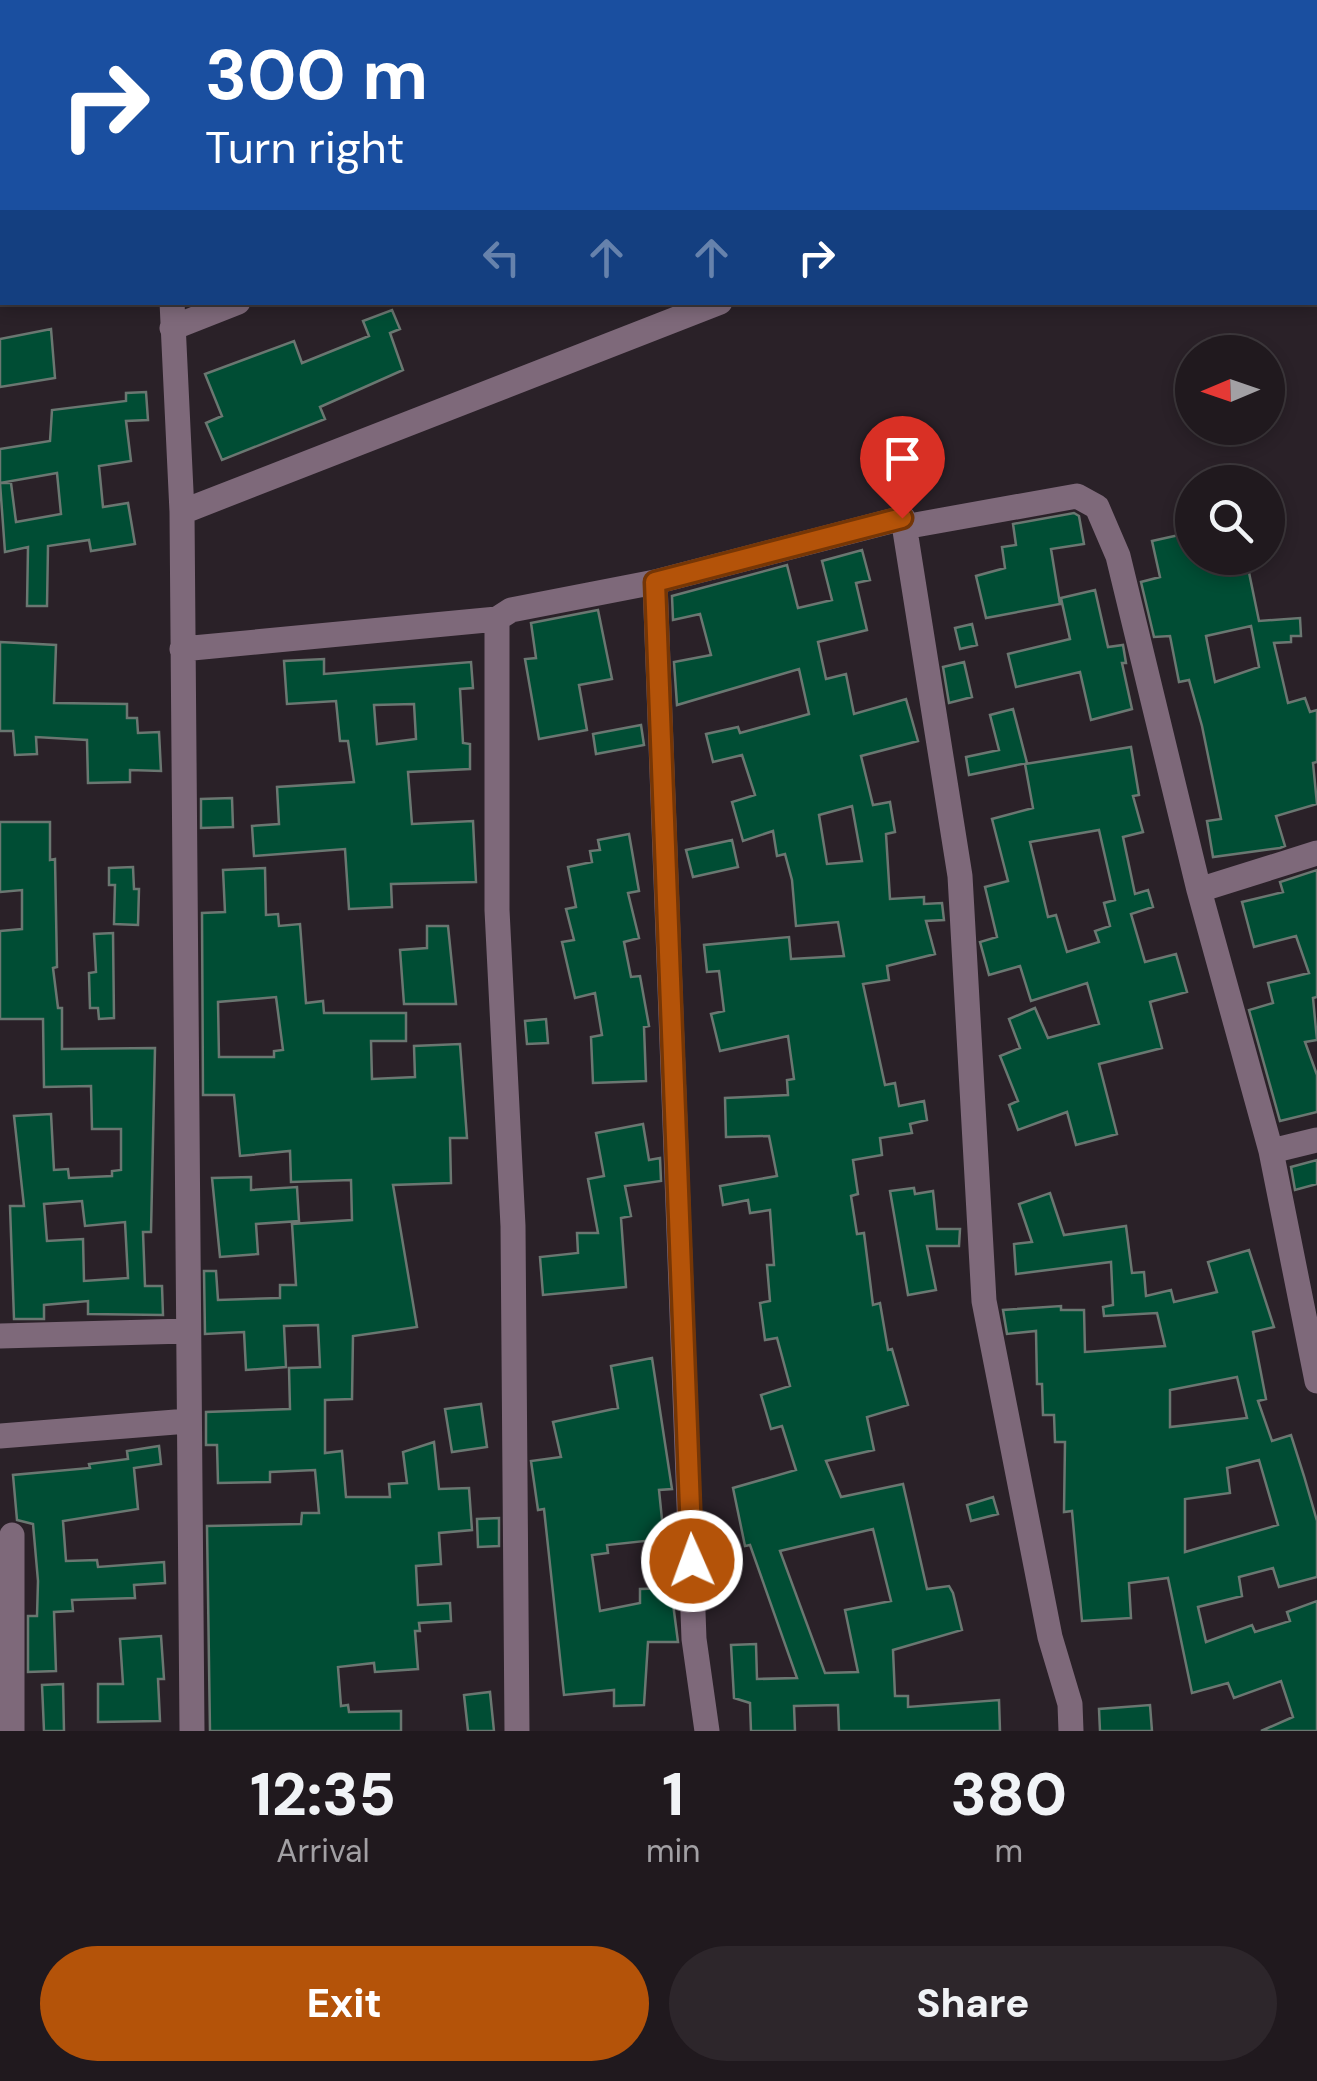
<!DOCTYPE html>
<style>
body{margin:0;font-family:"DM Sans",sans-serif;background:#2d262b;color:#f1f3f6;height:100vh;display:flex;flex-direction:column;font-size:38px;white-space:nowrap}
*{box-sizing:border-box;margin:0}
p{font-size:32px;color:#a2a0a4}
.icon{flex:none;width:55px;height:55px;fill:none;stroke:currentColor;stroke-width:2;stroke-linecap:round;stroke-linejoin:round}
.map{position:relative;height:1731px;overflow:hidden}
.drawer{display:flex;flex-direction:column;background:#20191e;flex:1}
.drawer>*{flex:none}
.guide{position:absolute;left:0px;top:0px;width:1318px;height:305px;box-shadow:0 5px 15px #0003,0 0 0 2px #3d383c;background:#1a4fa0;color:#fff;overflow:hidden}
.needle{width:65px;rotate:268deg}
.controls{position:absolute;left:1175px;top:335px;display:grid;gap:20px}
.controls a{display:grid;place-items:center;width:110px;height:110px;border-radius:50%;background:#20191e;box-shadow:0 5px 15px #0003,0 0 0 2px #3d383c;font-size:50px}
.pin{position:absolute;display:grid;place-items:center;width:85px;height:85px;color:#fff;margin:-102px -42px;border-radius:50% 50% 50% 0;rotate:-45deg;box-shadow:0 0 10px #0007}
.pin .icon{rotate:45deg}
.me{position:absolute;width:110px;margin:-55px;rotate:358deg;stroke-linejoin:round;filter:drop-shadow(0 0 8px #0008)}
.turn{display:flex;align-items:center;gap:35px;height:210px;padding:0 40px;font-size:45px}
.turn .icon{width:130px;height:130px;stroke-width:2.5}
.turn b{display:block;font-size:70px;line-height:85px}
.lanes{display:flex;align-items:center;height:95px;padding:0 40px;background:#0003;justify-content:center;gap:50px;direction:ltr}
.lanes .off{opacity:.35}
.eta{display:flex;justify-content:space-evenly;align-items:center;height:170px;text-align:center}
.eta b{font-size:60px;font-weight:800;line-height:70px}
.action{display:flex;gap:20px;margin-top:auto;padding:20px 40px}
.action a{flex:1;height:115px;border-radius:60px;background:#b45309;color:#fff;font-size:40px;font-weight:800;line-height:115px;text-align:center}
.action a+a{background:#2d262b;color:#f1f3f6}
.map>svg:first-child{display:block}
</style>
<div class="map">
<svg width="1317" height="1731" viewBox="0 0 1317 1731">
<rect width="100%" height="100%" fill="#2a2128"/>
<path fill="#004d34" stroke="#6a7771" stroke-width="2.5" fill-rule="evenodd" d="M392 310 400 329 390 333 403 370 320 407 325 419 222 460 206 423 222 416 205 374 294 341 302 363 369 336 363 321Z
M51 329 55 378 0 387V339Z
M146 392 148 420 126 421 131 461 99 466 103 507 128 503 135 544 91 551 89 540 48 546 47 606H27L28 547 5 552 0 483H11L16 522 61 514 57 473 0 483V449L50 441 52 410 126 401V393Z
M1074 513 1079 516 1084 544 1051 549 1060 604 986 618 976 576 1005 568 1002 547 1016 545 1013 524Z
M1188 533 1192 558H1246L1259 621 1300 618 1301 636H1291V642L1274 643 1288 703 1305 698 1310 712 1317 710V762L1313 763 1317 804 1276 816 1285 846 1280 848 1213 857 1207 821 1221 819 1202 726 1189 680 1179 682 1170 636 1154 637 1141 582 1160 577 1152 541ZM1251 626 1259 667 1215 682 1206 636Z
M862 550 870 580 856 583 867 630 818 642 826 679 846 674 854 714 906 699 918 741 861 756 873 805 890 802 895 832 886 834 890 899 924 897V904L942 903 944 920 926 921 935 954 887 966 889 980 863 984 885 1085 895 1083 899 1106 924 1101 927 1120 910 1124 912 1133 880 1138 882 1155 853 1160 858 1194 851 1196 857 1234 864 1233 873 1305 880 1303 888 1350 892 1349 908 1405 867 1417 874 1450 826 1461 841 1497 903 1484 927 1589 949 1586 953 1593 962 1630 893 1650 895 1696H908V1707L999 1700 1000 1731H839L838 1705 794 1706 795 1731H751L750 1703 734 1698 731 1645 756 1644 757 1679 797 1678 750 1545 745 1546 733 1488 796 1470 782 1426 771 1429 761 1395 790 1386 777 1338 765 1340 760 1303 770 1301 767 1265H774L770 1210 750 1213 748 1200 723 1205 720 1186 777 1176 769 1136 726 1137 725 1098 788 1095 787 1080 794 1079 788 1036 720 1051 711 1014 724 1011 719 971 707 972 704 945 789 937 791 959 844 956 838 922 796 926 792 880 785 854 777 856 773 831 743 841 732 802 755 795 742 755 713 762 706 734 738 727 740 733 809 714 799 669 677 705 674 662 711 655 700 614 673 620 672 596 787 565 798 608 832 600 822 561ZM852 806 862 861 827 864 819 815ZM873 1529 891 1601 845 1610 858 1672 825 1673 780 1551Z
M1095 590 1108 647 1123 645 1126 663H1122L1132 709 1091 720 1080 672 1016 687 1008 654 1070 639 1061 598Z
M598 610 612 679 579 685 587 730 539 739 525 659 536 658 531 623Z
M972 624 977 645 960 649 955 628Z
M0 642 56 645 54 703 127 704V718H137L138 733 159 732 161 771 130 770V782L88 783 87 740 36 737 37 754 15 755 13 731H0Z
M324 659V674L471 662 473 688 460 689 463 743 470 744V769L408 772 412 824 473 821 476 882 391 884 392 907 349 909 345 849 254 856 252 826 279 824 277 787 354 782 348 741H340L336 701 287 704 284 661ZM414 704 416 739 377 744 374 705Z
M964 662 972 697 949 703 943 667Z
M1013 709 1027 763 969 775 966 757 999 750 990 715Z
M641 725 644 745 596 754 593 734Z
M1131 747 1139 795 1133 796 1143 832 1123 837 1135 894 1148 890 1153 907 1131 914 1145 962 1176 954 1187 992 1150 1002 1162 1048 1099 1064 1117 1134 1076 1145 1067 1112 1018 1130 1009 1105 1018 1101 1000 1056 1020 1048 1009 1019 1035 1008 1048 1038 1099 1024 1087 983 1031 1001 1020 966 989 975 980 942 997 937 985 887 1008 881 992 819 1033 808 1025 764ZM1099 830 1115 900 1104 903 1110 926 1095 931 1099 942 1067 952 1056 915 1048 917 1030 842Z
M232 798 233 827 201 828V799Z
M0 822H50V860L55 859 57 967 53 968 58 1008H62V1049L155 1048 151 1232H143L145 1286H162L163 1315 88 1314V1301L44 1305V1319H14L10 1206H24L14 1116 51 1114 54 1170 68 1169 69 1178 112 1176V1171L121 1170V1129H92L91 1086 44 1087 43 1019H0V931L22 929V890L0 892ZM82 1201 85 1226 125 1222 128 1278 84 1281 83 1239 47 1241 44 1204Z
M629 834 639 891 628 893 639 938 624 942 631 977 640 976 649 1026 644 1027 646 1081 593 1083 591 1037 602 1035 595 993 575 998 562 942 574 940 566 909 576 907 568 867 592 862 590 851 600 850 598 840Z
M732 840 738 867 693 877 686 850Z
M133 867 134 889H139L138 925 114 924 115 885H109V868Z
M265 868 266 915 278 914 279 926 300 924 306 1003 323 1001 324 1013H406V1041H371L372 1079 415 1077 414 1046 460 1044 467 1138H450L451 1183 393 1185 417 1327 353 1336 352 1399 325 1400V1453L342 1451 346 1497H390L389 1484 407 1483 403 1452 434 1442 439 1489 469 1488 472 1530 439 1533 441 1564 416 1566 418 1605 450 1603 451 1621 419 1623 420 1631H415L418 1669 375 1672 374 1663 338 1667 341 1706 348 1705 349 1712 401 1711V1731H210L207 1526 301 1524 302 1513H319L315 1470 270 1472V1482L218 1483 217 1445H206V1412L290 1409 289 1368 320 1367 318 1325 284 1326 286 1367 246 1370 244 1332 205 1334 204 1271H216L218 1300 280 1298V1285H296L292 1224 352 1220 351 1180 291 1182 290 1151 240 1156 234 1095H203L202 913 225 912 223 870ZM276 997 283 1050 274 1051V1057H219L218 1002Z
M1317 870V997L1313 998 1317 1040 1305 1042 1317 1075V1112L1280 1121 1249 1010 1273 1003 1268 983 1309 973 1296 936 1254 947 1242 902 1283 892 1280 882Z
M427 926H448L456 1004H404L400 950 427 948Z
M113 933 114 1018 99 1019 98 1008H90L89 973 96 972 94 934Z
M546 1019 548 1043 527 1044 525 1021Z
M643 1124 649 1160 660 1158 661 1181 625 1186 631 1216 621 1218 626 1287 543 1295 540 1257 578 1253 577 1233H598L588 1179 604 1176 596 1133Z
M1317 1160V1184L1295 1190 1291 1167Z
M251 1177V1190L297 1187 299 1221 256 1224 258 1254 220 1257 212 1178Z
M914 1188 915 1194 933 1191 937 1229H960L959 1246H927L936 1290 908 1295 890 1191Z
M1050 1193 1064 1235 1126 1226 1132 1273 1144 1272 1146 1296 1171 1290 1174 1302 1217 1292 1208 1262 1249 1250 1274 1327 1253 1332 1266 1399 1258 1401 1272 1441 1291 1435 1304 1476 1317 1521V1577L1279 1587 1273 1568 1239 1577 1242 1596 1198 1607 1206 1642 1252 1625 1255 1632 1290 1621 1287 1612 1317 1601V1731H1261L1293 1717 1281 1681 1234 1698 1228 1683 1192 1693 1168 1578 1129 1583 1131 1618 1082 1621 1072 1511 1064 1512 1065 1442H1055L1054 1415H1043L1042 1384H1037L1036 1331 1007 1334 1003 1310 1061 1306V1310H1084L1085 1352 1165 1346 1157 1313 1104 1316 1103 1307 1113 1305 1111 1262 1016 1274 1014 1244 1032 1242 1019 1204ZM1237 1377 1247 1418 1170 1427V1390ZM1259 1460 1278 1525 1185 1552V1499L1230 1493 1227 1468Z
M652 1358 672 1489 659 1490 664 1539 607 1545 608 1553 592 1555 600 1611 640 1603V1589L671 1588 678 1642H648L644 1705 614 1706V1690L564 1695 544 1509 538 1510 531 1461 561 1457 553 1422 618 1408 611 1366Z
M481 1404 487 1447 452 1452 445 1409Z
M159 1446 161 1464 134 1468 138 1509 63 1521 66 1561 97 1560 98 1567 164 1562 165 1583 134 1585 135 1598 72 1600 73 1611 54 1612 56 1671 28 1672V1616H37L38 1581 33 1524 17 1520 13 1475 90 1468 89 1464 128 1459 127 1451Z
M993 1497 998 1514 971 1521 967 1505Z
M499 1518V1546L478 1547 477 1519Z
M161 1636 164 1679H158L160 1721 98 1722V1684H123L120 1639Z
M63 1684 64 1731H44L42 1685Z
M490 1692 494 1731H468L464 1695Z
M1150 1705 1152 1731H1100L1099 1709Z"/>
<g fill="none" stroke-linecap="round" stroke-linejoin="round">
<path stroke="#7e697a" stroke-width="25" d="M432 0 433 2
M173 2V0
M262 2 268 0
M994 2 1000 0
M1315 51 1317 50
M172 302 182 512 192 1731
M172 328 238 302
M182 512 720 302
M904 527 1077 496 1097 507 1118 556 1199 890 1271 1151 1317 1381
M655 582 694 1639 707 1731
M497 619V910L513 1226 517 1731
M182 649 497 619 511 610 655 582 903 518 960 876 984 1301 1050 1637 1070 1704 1071 1731
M1199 890 1317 853
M1271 1151 1317 1140
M0 1336 187 1331
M0 1436 188 1421
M12 1535V1731"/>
</g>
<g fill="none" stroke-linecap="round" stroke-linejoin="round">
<defs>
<path id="route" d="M692 1561 655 582 902 518"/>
</defs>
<use href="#route" stroke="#753606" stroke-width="25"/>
<use href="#route" stroke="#b45309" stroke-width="18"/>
</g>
</svg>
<div class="controls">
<a><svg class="needle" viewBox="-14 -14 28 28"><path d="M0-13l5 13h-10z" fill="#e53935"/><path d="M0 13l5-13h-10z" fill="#a2a0a4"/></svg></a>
<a><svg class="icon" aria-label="search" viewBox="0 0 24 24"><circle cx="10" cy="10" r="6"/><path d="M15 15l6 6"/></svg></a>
</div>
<div class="pin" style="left:902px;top:518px;background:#d93025"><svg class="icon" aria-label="arrive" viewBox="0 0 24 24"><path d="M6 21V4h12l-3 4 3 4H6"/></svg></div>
<svg class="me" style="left:692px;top:1561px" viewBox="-20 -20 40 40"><circle r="17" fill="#b45309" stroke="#fff" stroke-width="3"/><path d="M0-11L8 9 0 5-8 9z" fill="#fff"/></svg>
<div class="guide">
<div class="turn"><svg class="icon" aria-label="right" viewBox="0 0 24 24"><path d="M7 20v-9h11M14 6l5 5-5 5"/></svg><div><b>300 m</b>Turn right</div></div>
<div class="lanes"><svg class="icon off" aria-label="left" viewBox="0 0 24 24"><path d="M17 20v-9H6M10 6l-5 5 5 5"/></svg><svg class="icon off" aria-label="ahead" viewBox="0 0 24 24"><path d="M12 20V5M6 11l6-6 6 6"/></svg><svg class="icon off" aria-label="ahead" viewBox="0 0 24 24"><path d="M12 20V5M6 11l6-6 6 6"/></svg><svg class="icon" aria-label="right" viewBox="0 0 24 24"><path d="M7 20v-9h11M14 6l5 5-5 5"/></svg></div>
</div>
</div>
<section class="drawer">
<div class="eta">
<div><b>12:35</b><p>Arrival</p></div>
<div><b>1</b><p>min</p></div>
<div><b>380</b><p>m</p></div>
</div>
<div class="action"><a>Exit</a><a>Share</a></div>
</section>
